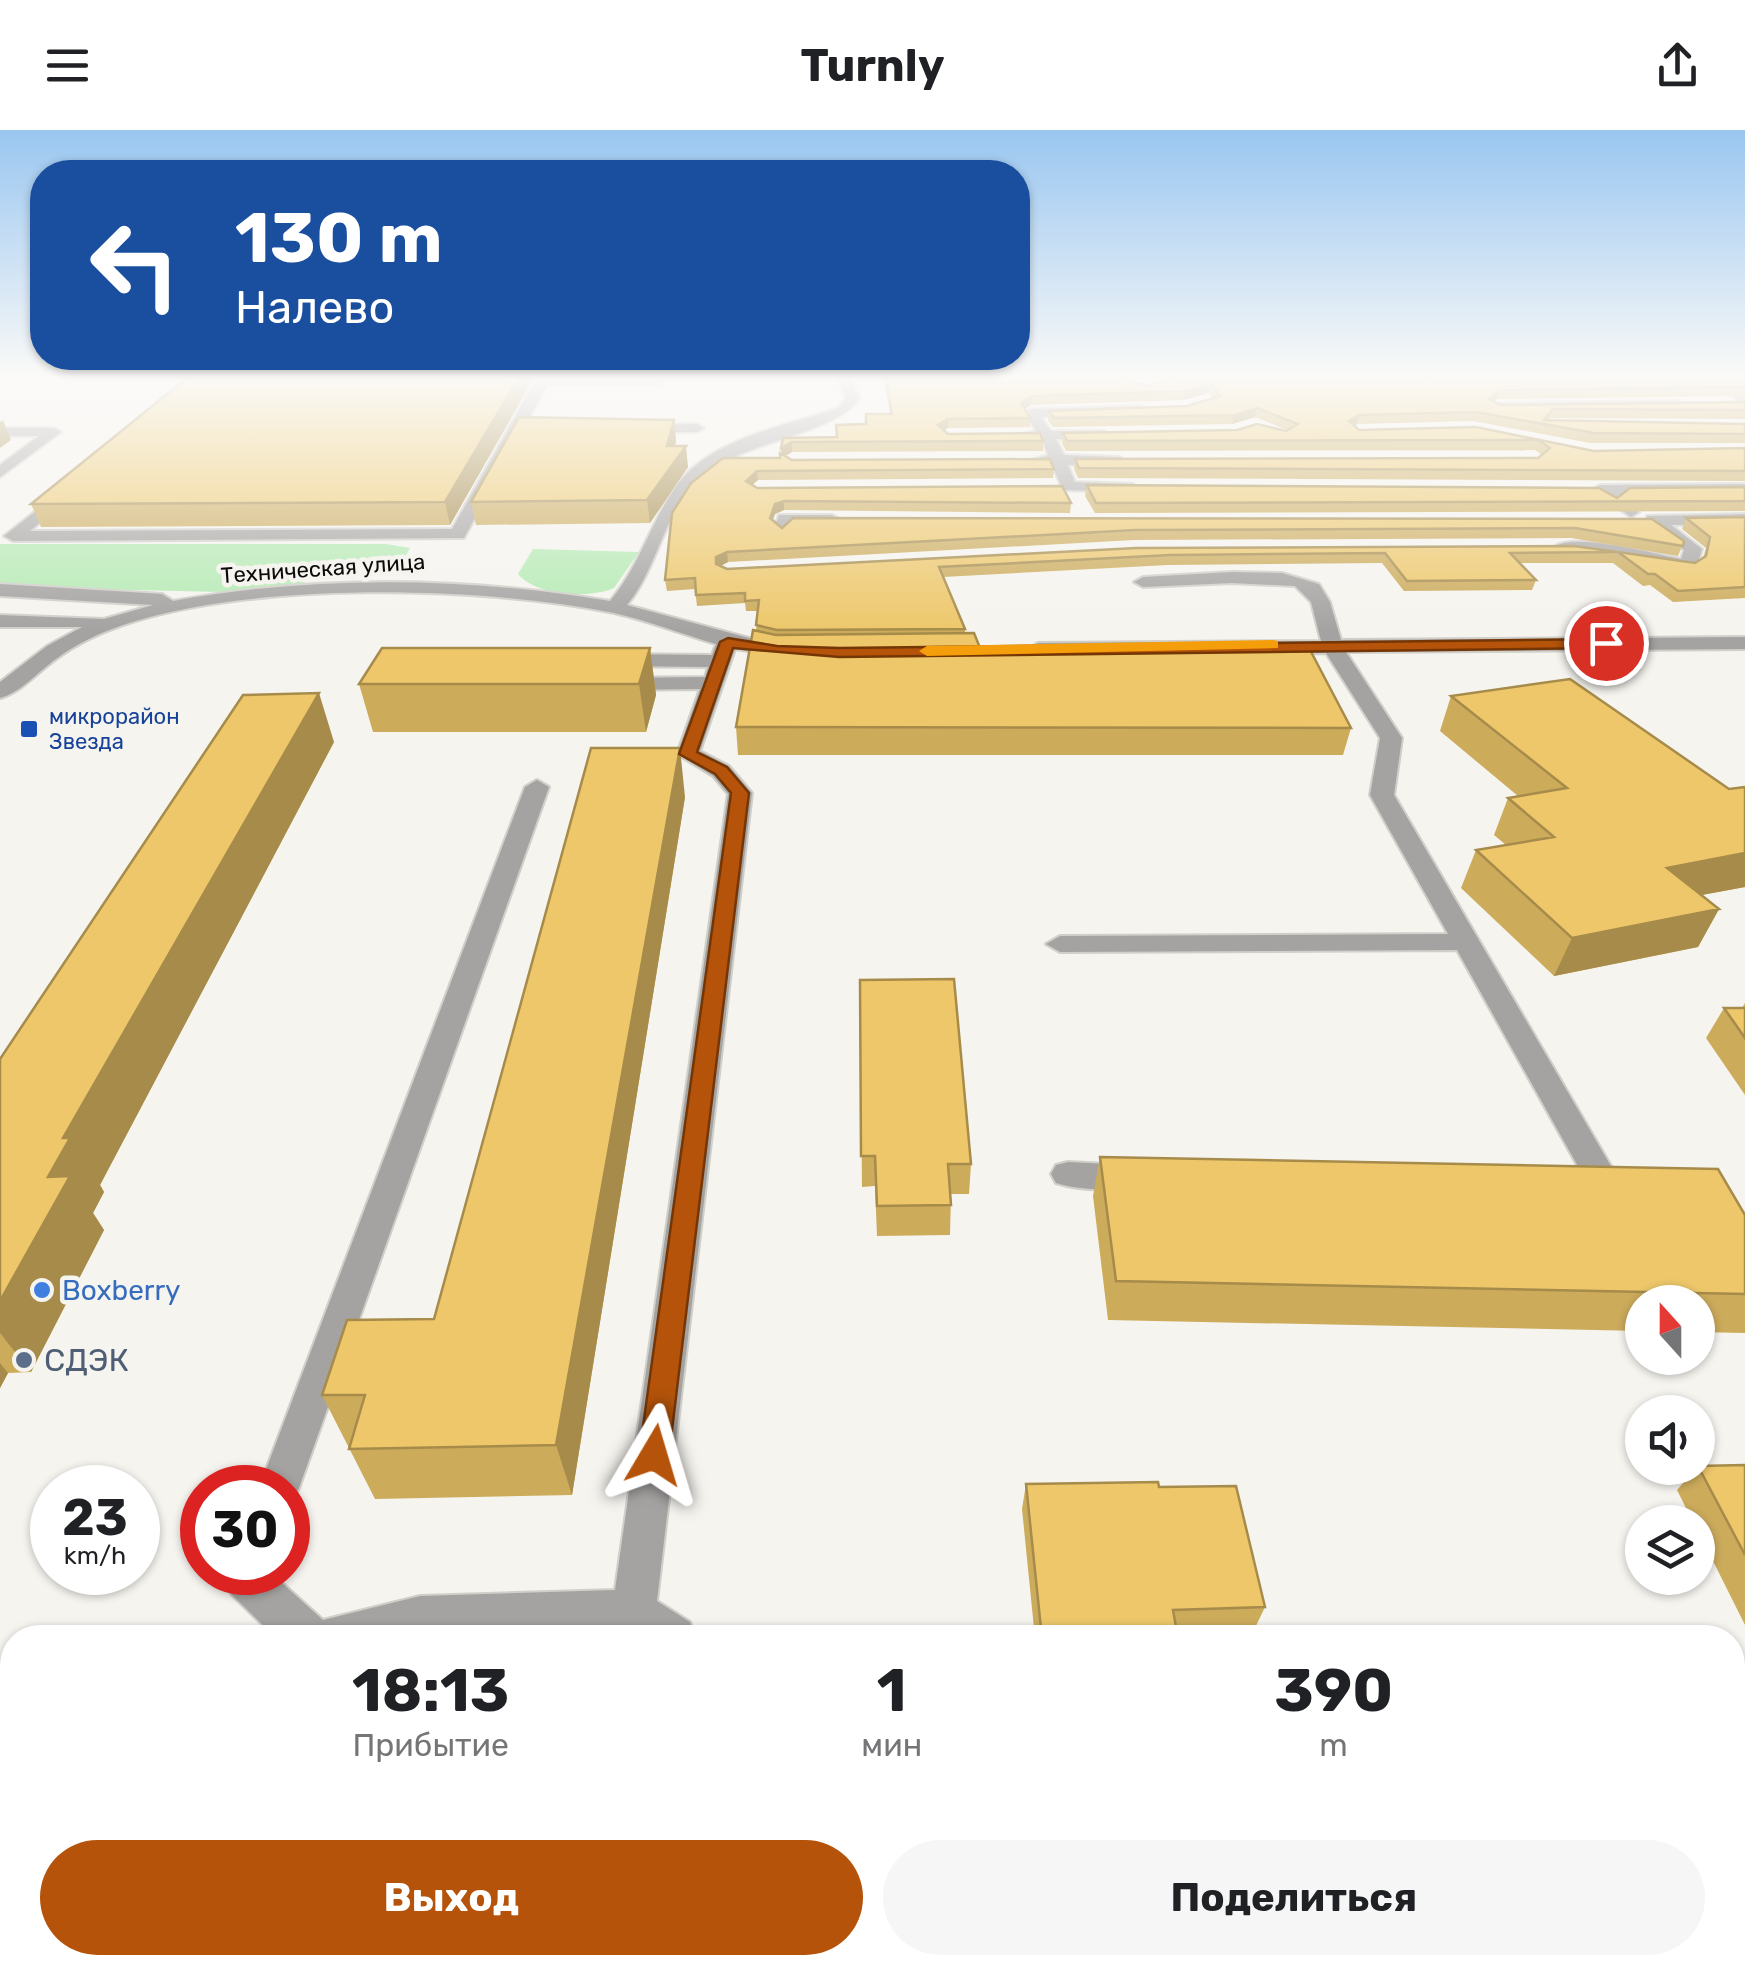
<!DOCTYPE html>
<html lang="ru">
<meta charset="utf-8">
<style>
body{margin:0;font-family:Rubik,sans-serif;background:#f6f6f6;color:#202124;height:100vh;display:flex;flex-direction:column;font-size:38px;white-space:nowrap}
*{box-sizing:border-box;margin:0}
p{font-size:32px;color:#757577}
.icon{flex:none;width:55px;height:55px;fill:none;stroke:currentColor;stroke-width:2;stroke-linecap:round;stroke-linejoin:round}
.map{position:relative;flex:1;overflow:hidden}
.drawer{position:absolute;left:0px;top:1495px;width:1745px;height:350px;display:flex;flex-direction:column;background:#fff;border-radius:40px 40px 0 0;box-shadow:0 2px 8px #0004}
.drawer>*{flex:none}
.guide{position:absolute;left:30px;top:30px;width:1000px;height:210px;border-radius:40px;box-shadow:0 2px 8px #0004;background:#1a4fa0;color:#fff;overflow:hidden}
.needle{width:65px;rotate:339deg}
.buttons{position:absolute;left:1625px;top:1155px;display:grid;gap:20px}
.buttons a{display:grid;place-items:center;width:90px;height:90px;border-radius:50%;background:#fff;box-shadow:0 2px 8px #0004;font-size:50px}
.speed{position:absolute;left:30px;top:1335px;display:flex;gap:20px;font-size:50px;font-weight:700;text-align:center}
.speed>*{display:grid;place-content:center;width:130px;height:130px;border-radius:50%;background:#fff;box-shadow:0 2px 8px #0004;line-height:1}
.speed small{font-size:25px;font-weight:400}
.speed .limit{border:15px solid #d22;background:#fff;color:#111}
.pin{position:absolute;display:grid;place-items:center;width:85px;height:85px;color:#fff;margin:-42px;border:5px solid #fff;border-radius:50%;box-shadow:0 2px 10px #0007}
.me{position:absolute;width:110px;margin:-55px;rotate:7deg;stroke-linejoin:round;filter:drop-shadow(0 0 8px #0008)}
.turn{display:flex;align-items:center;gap:35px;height:210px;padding:0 40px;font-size:45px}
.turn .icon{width:130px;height:130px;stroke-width:2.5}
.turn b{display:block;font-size:70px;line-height:85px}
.eta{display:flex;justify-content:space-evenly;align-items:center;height:170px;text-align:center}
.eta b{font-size:60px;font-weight:700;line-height:70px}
.primary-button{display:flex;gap:20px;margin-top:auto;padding:20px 40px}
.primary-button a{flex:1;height:115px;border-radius:60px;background:#b45309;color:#fff;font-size:40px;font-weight:700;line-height:115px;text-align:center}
.primary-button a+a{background:#f6f6f6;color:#202124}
header{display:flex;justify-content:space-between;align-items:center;height:130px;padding:0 40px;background:#fff;font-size:45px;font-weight:700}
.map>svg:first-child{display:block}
</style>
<header><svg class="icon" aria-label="menu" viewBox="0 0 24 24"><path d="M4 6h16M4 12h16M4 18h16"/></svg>Turnly<svg class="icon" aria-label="share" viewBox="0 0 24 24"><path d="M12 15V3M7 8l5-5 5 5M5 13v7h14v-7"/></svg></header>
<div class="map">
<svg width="1745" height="1845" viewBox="0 0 1745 1845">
<rect width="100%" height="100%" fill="#f6f4ef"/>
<path fill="#b5eab4" d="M0 414H386L410 418 403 431H325L302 455 222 462 0 457Z
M533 419 639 422 614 458C589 469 536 466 518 444Z"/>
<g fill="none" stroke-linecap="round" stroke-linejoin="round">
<defs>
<path id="minor" d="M539 244H669L659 255H547L464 408 13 411 4 406 65 358 73 363 71 366 30 401 452 399Z
M834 244H847L860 268C833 306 743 310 701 347 665 378 658 438 627 475L797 521 787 527 735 519 700 621 729 636 752 663 657 1471 690 1492 696 1508H634L628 1503 276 1508 231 1464 226 1442H270L323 1490 420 1466 615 1460 728 664 713 646 677 624 700 559 613 560 603 554 613 548 705 547 708 537 609 536 599 530 609 524 712 525 716 514C682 504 649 491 614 483 482 456 252 451 123 495 99 503 76 514 56 529 39 541 20 563 0 568V552L47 516 82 497H0V485L104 489 153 475 0 466V454L162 464 173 471C316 445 466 447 610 471 639 437 650 394 675 358 707 309 786 296 838 278L846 268Z
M1739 260 1745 263V279L1732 264Z
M1679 271 1674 278 1497 281 1490 277 1497 273Z
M1141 276 1136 283 1041 287 1051 301H1105L1107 304 1100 308 1056 309 1064 325 1120 327 1123 330 1115 335H1068L1075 352 1133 354V360L1127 362 1063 360 1052 335 1032 330 1048 325 1042 309 1019 305 1036 301 1024 283 1031 279Z
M638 295 697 294 704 298 697 302H633Z
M0 298H54L61 302 0 347V335L39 306H0Z
M1745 354V364L1617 365 1639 382 1631 387 1592 360 1600 355Z
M1745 384V394L1671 395 1702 419 1697 436 1688 441C1667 437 1562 423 1554 417 1574 402 1655 424 1681 429L1684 420 1647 394V386Z
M779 385H832L840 390 832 395 792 394 782 404 774 399Z
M1232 442 1282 443 1319 454 1330 472 1341 510 1745 507V519L1346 522 1402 608 1394 665 1615 1043 1620 1052 1615 1061 1603 1065 1569 1061 1564 1052 1569 1043 1580 1040 1457 820 1060 822 1046 814 1060 806 1448 804 1370 665 1380 608 1326 523 1038 525 1028 519 1038 513 1321 511 1311 472 1295 456 1232 453 1143 457 1134 452 1143 447Z
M537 650 549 657 299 1358 288 1374V1358H259L525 657Z
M1068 1032 1147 1036 1152 1045 1147 1054C1122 1062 1081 1061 1056 1053L1051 1044 1056 1035Z
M316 1832H368L366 1845H312Z
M882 1832H934L938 1845H884Z"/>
</defs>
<use href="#minor" stroke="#d1cfca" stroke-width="4"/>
<use href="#minor" fill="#a5a3a2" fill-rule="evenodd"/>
</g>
<path fill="#ccab5b" d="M536 244 450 395 41 397 31 374Z
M883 244H1165L1143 250 1126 247 1124 249 1146 256 1184 244H1424L1395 249 1400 252 1745 244V269L1742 266 1497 269 1494 272 1500 275 1745 272V289L1550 288 1549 290 1745 294V313H1590L1473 291 1357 294 1354 296 1359 300 1476 297 1594 321 1745 318V351L1078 348 1074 339 1075 329 1538 328 1542 325 1535 320 1066 321 1062 313 1063 303 1287 300 1255 287 1232 294 1053 297 1048 290 1049 281 1187 276 1213 268 1209 263 1183 270 1031 275 1025 279 1030 288V297L948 298 944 300 948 304 1043 311V321L792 322 785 326 792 330 1054 339 1053 348 758 350 752 355 757 358 1071 373 1070 383 784 380 775 384 773 390 782 398 1652 389 1684 411 1678 426 1571 408 1134 410 728 432 720 436 727 439 1136 418 1617 422 1613 433H1520L1536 450 1532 460 1404 461 1382 433 1168 435 943 447 965 499V503L980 518 1351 598 1343 625H738L736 597 756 501 758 481H746L745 473 697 476 695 459 667 461 665 450 672 383 780 328 783 308 837 307 890 284Z
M674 290 676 311 675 316 688 337 650 393 476 395 471 372Z
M1087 355 1617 368 1745 357V381L1095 383 1085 366Z
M1745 387V468L1673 472 1650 455 1643 456 1613 433 1618 422 1695 433 1703 428 1706 418 1682 399 1686 388Z
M650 518 656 565 646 602H373L359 554Z
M1451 566 1729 659 1745 657V757L1701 765 1719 779 1698 817 1554 846 1461 758 1476 720 1506 715 1494 705 1508 668 1518 666 1440 601Z
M334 612 100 1055 104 1062 93 1083 104 1100 31 1242 8 1243 0 1258V929Z
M685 667 572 1365 375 1369 322 1265 434 1189Z
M860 850 971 1034 969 1064H951L950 1105 877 1106 875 1056 862 1057Z
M1745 873V965L1706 908 1724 878H1742Z
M1100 1027 1745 1085V1203L1698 1202V1172H1642V1201L1108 1190 1093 1066Z
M1745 1335V1495L1698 1401V1392H1693L1677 1360 1698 1336Z
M1026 1354 1159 1357 1265 1477 1254 1500 1177 1502 1178 1508H1035L1022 1379Z
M1732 1639H1745V1733L1732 1734Z
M1068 1832H1732L1745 1845H1070Z"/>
<path fill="#a68b4a" d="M521 244H536L450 395 445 372Z
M1144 244H1165L1143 250Z
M1390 244H1424L1389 250Z
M1211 254 1209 263 1183 270 1185 261Z
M1500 260 1497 269 1486 278 1489 269Z
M1032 266 1031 275 1020 282 1021 273Z
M1257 278 1255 287 1232 294 1234 285Z
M1359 285 1357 294 1346 301 1349 291Z
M948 289V298L937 305 938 295Z
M3 290 11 310 0 318V292Z
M674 290 676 311 669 337 667 316Z
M792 312V322L782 328 781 318Z
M686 316 688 337 650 393 647 370Z
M757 341 758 350 746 360V351Z
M784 371V380L775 384 770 398V388L775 374Z
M727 422 728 432 717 438 716 427Z
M650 518 656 565 646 602 639 554Z
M319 563 334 612 100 1055 104 1062 93 1083 104 1100 31 1242 0 1203V1171L63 1008Z
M680 618 685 667 572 1365 556 1315Z
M1745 723V757L1648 775 1667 738Z
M1719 779 1698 817 1554 846 1572 808Z
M0 1233 8 1243 0 1258Z
M614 1832H634L632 1845H612Z"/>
<path fill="#edc76a" stroke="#a68b4a" stroke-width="2.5" d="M192 244H521L445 372 31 374Z
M885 244H1122L1119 247 1146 256 1184 244H1390L1389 246 1400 252 1449 244H1745V257L1500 260 1489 269 1500 275 1745 272V280L1553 279 1544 290 1745 294V304L1594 303 1476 282 1359 285 1349 291 1359 300 1476 297 1594 321 1745 318V341L1079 338 1075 329 1538 328 1550 318 1538 310 1067 311 1063 303 1237 300 1257 294 1286 301 1298 294 1257 278 1234 285 1054 288 1049 281 1187 276 1220 266 1211 254 1185 261 1032 266 1021 273 1030 288 948 289 938 295 948 304 1040 303 1043 311 792 312 781 318 783 308 837 307 836 295 866 294V284H892Z
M519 287 674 290 667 316H686L647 370 471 372Z
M780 323 792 330 1050 329 1054 339 757 341 746 351 757 358 1062 356 1071 373 784 371 775 374 770 388 782 398 793 388 1652 389 1684 411 1683 416 1575 398 1135 400 727 422 716 427V434L727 439 1136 418 1574 416 1617 422 1510 423 1536 450 1407 451 1385 423 1170 425 939 437 965 499 777 500 756 495 759 470 745 471V463L696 465 695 448 665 450 672 383 691 353 723 328H780Z
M1087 355 1599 358 1617 368 1630 358 1745 357V371L1096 373Z
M1745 387V457L1678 461 1655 444H1648L1618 422 1695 433 1706 426 1710 407 1686 388Z
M753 500 776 505 974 503 980 518H1309L1351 598 736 597Z
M382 518H650L639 554H359Z
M1570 549 1729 659 1745 657V723L1667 738 1719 779 1572 808 1476 720 1554 707 1508 668 1567 658 1451 566Z
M319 563 63 1008H70L48 1047 70 1046 0 1171V929L243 565Z
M591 618H680L556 1315 349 1319 365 1265H322L347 1190 434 1189Z
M954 849 971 1034H948L951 1075 877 1076 875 1026H861L860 850Z
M1724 878H1745V908Z
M1100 1027 1718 1039 1745 1085V1164L1116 1151Z
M1745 1335V1425L1698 1336Z
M1158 1352 1159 1357 1236 1356 1265 1477 1173 1480 1178 1508H1042L1026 1354Z
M1732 1639H1745V1715H1732Z
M1732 1809H1745V1845H1078L1077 1832H1732Z
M444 1832H614L612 1845H441Z"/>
<linearGradient id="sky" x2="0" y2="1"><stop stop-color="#99c6f0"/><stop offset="0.49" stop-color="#fbfaf8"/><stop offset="1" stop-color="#fbfaf8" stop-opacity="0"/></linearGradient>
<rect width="1745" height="502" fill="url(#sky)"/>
<path fill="#b45309" stroke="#753606" stroke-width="2.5" d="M728 508 777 516 839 518 1606 509 1614 513 1606 518 839 527 733 518 697 622 727 637 749 663 669 1325 665 1335 654 1339 643 1335 639 1325 731 663 715 644 679 624 720 512Z"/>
<path fill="#f59e0b" d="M1273 510 1278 511V518L927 526 919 521 927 516Z"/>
<rect fill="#1a4fb4" stroke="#f6f4ef" stroke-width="4" x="19" y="589" width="20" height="20" rx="5"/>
<circle fill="#3f7fe0" stroke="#f6f4ef" stroke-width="4" cx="42" cy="1160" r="10"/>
<circle fill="#5c6f8a" stroke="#f6f4ef" stroke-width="4" cx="24" cy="1230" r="10"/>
<g text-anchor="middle" stroke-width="9" stroke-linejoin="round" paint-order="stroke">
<g font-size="22" fill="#0c0b0a" stroke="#f6f4ef">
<text transform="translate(323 438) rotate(-4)" y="8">Техническая улица</text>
</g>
<g font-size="22" fill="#164399" stroke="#f6f4ef" text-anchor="start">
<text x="49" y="594">микрорайон<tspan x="49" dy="25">Звезда</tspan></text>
</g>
<g font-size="28" fill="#366cbe" stroke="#f6f4ef" text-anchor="start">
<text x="62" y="1170">Boxberry</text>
</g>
<g font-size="32" fill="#4e5e75" stroke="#f6f4ef" text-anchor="start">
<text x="44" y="1241">СДЭК</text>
</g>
</g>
</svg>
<div class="buttons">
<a><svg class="needle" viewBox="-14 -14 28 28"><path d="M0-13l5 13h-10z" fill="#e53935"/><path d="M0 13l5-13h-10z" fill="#757577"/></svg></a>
<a><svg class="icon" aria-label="sound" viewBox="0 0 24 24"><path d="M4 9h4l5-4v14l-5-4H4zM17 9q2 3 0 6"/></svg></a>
<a><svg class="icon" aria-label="layers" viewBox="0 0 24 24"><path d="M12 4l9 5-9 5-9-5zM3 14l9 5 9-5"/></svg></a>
</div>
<div class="speed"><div>23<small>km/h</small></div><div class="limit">30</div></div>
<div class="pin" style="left:1606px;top:513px;background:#d93025"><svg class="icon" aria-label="arrive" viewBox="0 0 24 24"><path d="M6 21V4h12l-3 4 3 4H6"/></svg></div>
<svg class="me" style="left:654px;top:1325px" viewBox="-20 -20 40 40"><path d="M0-17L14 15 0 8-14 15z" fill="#b45309" stroke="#fff" stroke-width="4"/></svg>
<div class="guide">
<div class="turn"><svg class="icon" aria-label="left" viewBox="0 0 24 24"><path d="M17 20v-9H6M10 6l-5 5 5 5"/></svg><div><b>130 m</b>Налево</div></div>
</div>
<section class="drawer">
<div class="eta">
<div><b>18:13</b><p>Прибытие</p></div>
<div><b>1</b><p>мин</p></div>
<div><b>390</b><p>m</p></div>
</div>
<div class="primary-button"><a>Выход</a><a>Поделиться</a></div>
</section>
</div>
